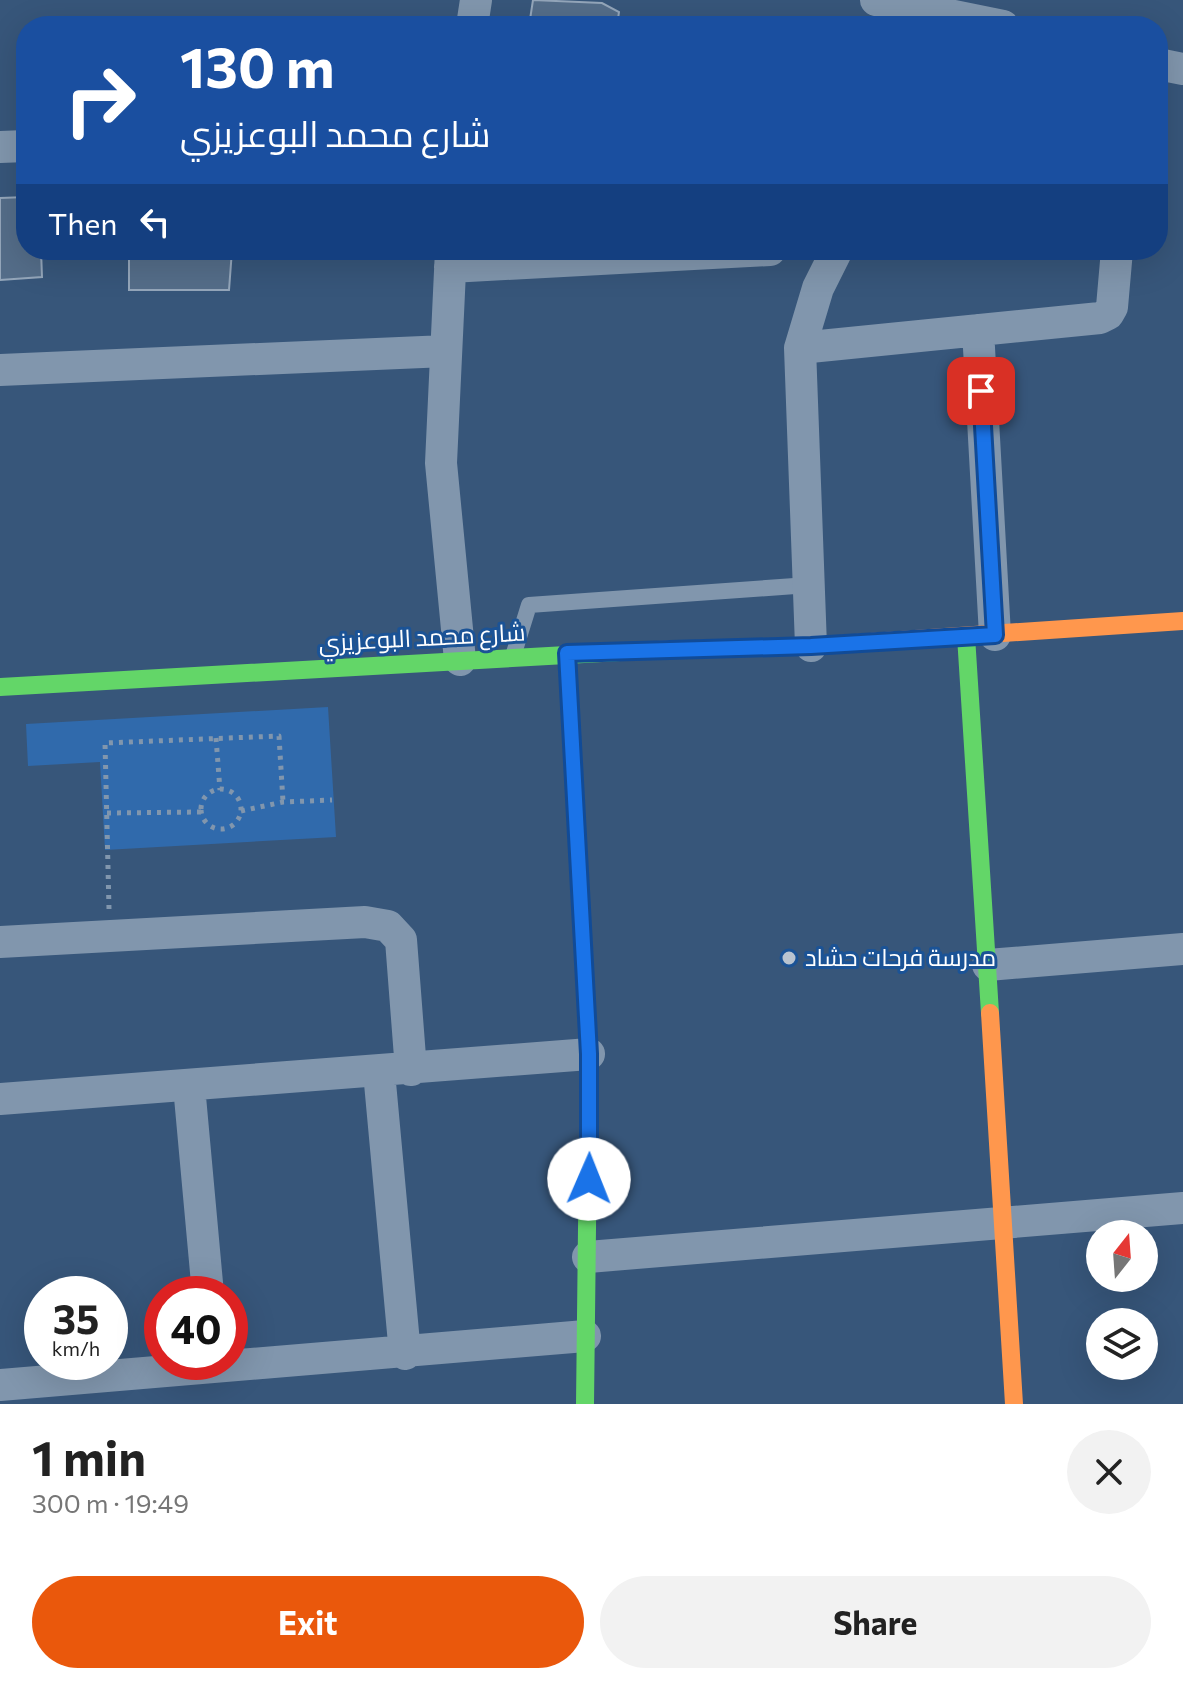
<!DOCTYPE html>
<meta charset="utf-8">
<style>
body{margin:0;font-family:Commissioner,Cairo,sans-serif;background:#f2f2f2;color:#222;height:100vh;display:flex;flex-direction:column;font-size:30px;white-space:nowrap}
*{box-sizing:border-box;margin:0}
p{font-size:26px;color:#767676}
.icon{flex:none;width:44px;height:44px;fill:none;stroke:currentColor;stroke-width:2;stroke-linecap:round;stroke-linejoin:round}
.map{position:relative;height:1404px;overflow:hidden}
.side{display:flex;flex-direction:column;background:#fff;flex:1}
.side>*{flex:none}
.guide{position:absolute;left:16px;top:16px;width:1152px;height:244px;border-radius:32px;box-shadow:0 8px 32px #0002;background:#1a4fa0;color:#fff;overflow:hidden}
.needle{width:52px;rotate:17deg}
.fabs{position:absolute;left:1086px;top:1220px;display:grid;gap:16px}
.fabs a{display:grid;place-items:center;width:72px;height:72px;border-radius:50%;background:#fff;box-shadow:0 8px 32px #0002;font-size:40px}
.speed{position:absolute;left:24px;top:1276px;display:flex;gap:16px;font-size:40px;font-weight:700;text-align:center}
.speed>*{display:grid;place-content:center;width:104px;height:104px;border-radius:50%;background:#fff;box-shadow:0 8px 32px #0002;line-height:1}
.speed small{font-size:20px;font-weight:400}
.speed .limit{border:12px solid #d22;background:#fff;color:#111}
.pin{position:absolute;display:grid;place-items:center;width:68px;height:68px;color:#fff;margin:-34px;border-radius:16px;box-shadow:0 4px 12px #0006}
.me{position:absolute;width:88px;margin:-44px;rotate:1deg;stroke-linejoin:round;filter:drop-shadow(0 0 6px #0008)}
.turn{display:flex;align-items:center;gap:28px;height:168px;padding:0 32px;font-size:36px}
.turn .icon{width:104px;height:104px;stroke-width:2.5}
.turn b{display:block;font-size:56px;line-height:68px}
.then{display:flex;align-items:center;height:76px;padding:0 32px;background:#0003;gap:16px;font-size:30px}
.round{display:grid;place-items:center;flex:none;width:84px;height:84px;border-radius:42px;background:#f2f2f2}
.summary{display:flex;align-items:center;justify-content:space-between;height:136px;padding:0 32px}
h1{font-size:48px;font-weight:700;line-height:60px}
.cta{display:flex;gap:16px;margin-top:auto;padding:16px 32px}
.cta a{flex:1;height:92px;border-radius:48px;background:#ea580c;color:#fff;font-size:32px;font-weight:700;line-height:92px;text-align:center}
.cta a+a{background:#f2f2f2;color:#222}
.map>svg:first-child{display:block}
</style>
<div class="map">
<svg width="1183" height="1404" viewBox="0 0 1183 1404">
<rect width="100%" height="100%" fill="#37567a"/>
<path fill="#306aac" d="M328 707 336 837 105 850 100 762 28 766 26 724Z"/>
<path fill="#546d89" stroke="#94a6ba" stroke-width="2" d="M533 0 602 3 619 12 617 26H529Z
M26 197V250H41L42 277 0 280V198Z
M129 250H232L229 290H129Z"/>
<g fill="none" stroke-linecap="round" stroke-linejoin="round">
<path stroke="#8196ad" stroke-width="5" stroke-dasharray="4 6" stroke-linecap="butt" d="M216 738 220 790
M201 809a20 20 0 1 1 40 0a20 20 0 1 1-40 0Z
M241 811 283 802 332 800
M107 813 201 812
M109 909 105 743 279 736 283 802"/>
<path stroke="#8196ad" stroke-width="16" d="M514 653 529 605 809 585"/>
<path stroke="#8196ad" stroke-width="32" d="M876 0 1003 26
M472 26 476 0
M1158 64 1183 69
M0 147 26 146
M451 250 441 463 460 660
M450 267 770 250
M978 330 995 635
M800 348 1100 318 1108 314 1112 307 1117 250
M0 370 446 351
M811 646 800 348 818 288 837 250
M0 942 365 922 388 926 401 940 411 1070
M988 965 1183 949
M379 1072 405 1354
M189 1086 208 1294
M0 1099 589 1054
M588 1257 1183 1208
M0 1385 585 1336"/>
<path stroke="#63d668" stroke-width="18" d="M966 636 990 1013
M0 687 656 650
M585 1404 589 1054 585 982"/>
<path stroke="#ff974d" stroke-width="18" d="M656 650 811 646 1183 621
M567 653 585 982
M990 1013 1014 1404"/>
</g>
<g fill="none" stroke-linecap="round" stroke-linejoin="round">
<defs>
<path id="route" d="M589 1179V1054L567 653 811 646 995 635 981 391"/>
</defs>
<use href="#route" stroke="#114b97" stroke-width="20"/>
<use href="#route" stroke="#1a73e8" stroke-width="14"/>
</g>
<circle fill="#b9c4d0" stroke="#1b5396" stroke-width="3" cx="789" cy="958" r="8"/>
<g text-anchor="middle" stroke-width="6" stroke-linejoin="round" paint-order="stroke">
<g font-size="24" fill="#fff" stroke="#1b5396">
<text transform="translate(422 638) rotate(-3)" y="8">شارع محمد البوعزيزي</text>
</g>
<g font-size="24" fill="#fff" stroke="#1b5396" text-anchor="start">
<text x="805" y="966">مدرسة فرحات حشاد</text>
</g>
</g>
</svg>
<div class="fabs">
<a><svg class="needle" viewBox="-14 -14 28 28"><path d="M0-13l5 13h-10z" fill="#e53935"/><path d="M0 13l5-13h-10z" fill="#767676"/></svg></a>
<a><svg class="icon" aria-label="layers" viewBox="0 0 24 24"><path d="M12 4l9 5-9 5-9-5zM3 14l9 5 9-5"/></svg></a>
</div>
<div class="speed"><div>35<small>km/h</small></div><div class="limit">40</div></div>
<div class="pin" style="left:981px;top:391px;background:#d93025"><svg class="icon" aria-label="arrive" viewBox="0 0 24 24"><path d="M6 21V4h12l-3 4 3 4H6"/></svg></div>
<svg class="me" style="left:589px;top:1179px" viewBox="-20 -20 40 40"><circle r="19" fill="#fff"/><path d="M0-13L10 11 0 6-10 11z" fill="#1a73e8"/></svg>
<div class="guide">
<div class="turn"><svg class="icon" aria-label="right" viewBox="0 0 24 24"><path d="M7 20v-9h11M14 6l5 5-5 5"/></svg><div><b>130 m</b>شارع محمد البوعزيزي</div></div>
<div class="then">Then<svg class="icon" aria-label="left" viewBox="0 0 24 24"><path d="M17 20v-9H6M10 6l-5 5 5 5"/></svg></div>
</div>
</div>
<section class="side">
<div class="summary"><div><h1>1 min</h1><p>300 m · 19:49</p></div><a class="round"><svg class="icon" aria-label="close" viewBox="0 0 24 24"><path d="M6 6l12 12M18 6L6 18"/></svg></a></div>
<div class="cta"><a>Exit</a><a>Share</a></div>
</section>
